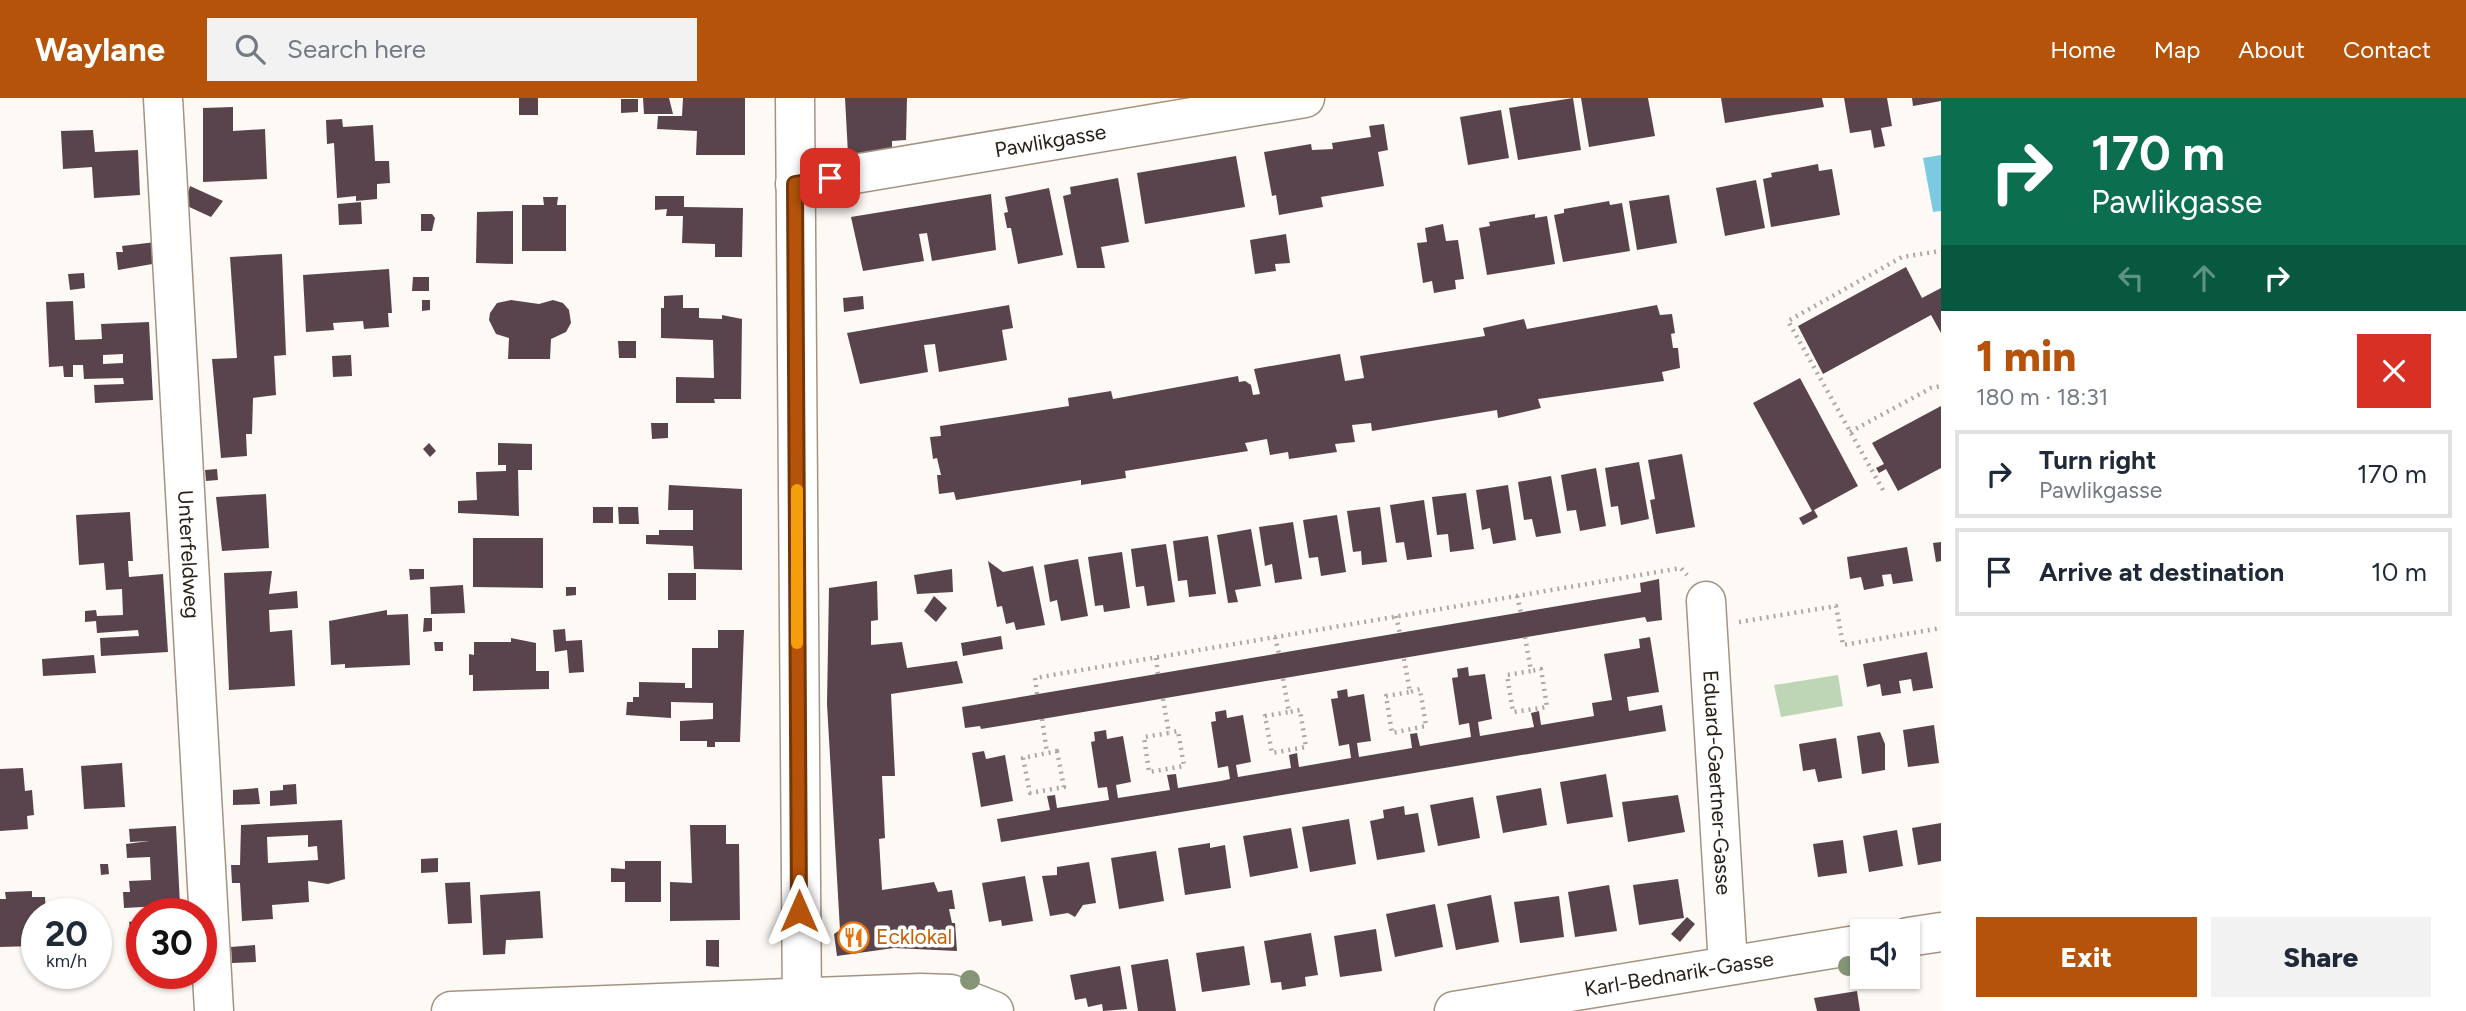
<!DOCTYPE html>
<meta charset="utf-8">
<style>
body{margin:0;font-family:Figtree,sans-serif;background:#f2f2f3;color:#1f2937;height:100vh;display:flex;flex-direction:column;font-size:26px;white-space:nowrap}
*{box-sizing:border-box;margin:0}
p{font-size:23px;color:#747a83}
.icon{flex:none;width:38px;height:38px;fill:none;stroke:currentColor;stroke-width:2;stroke-linecap:round;stroke-linejoin:round}
.map{position:relative;flex:1;overflow:hidden}
.panel{display:flex;flex-direction:column;background:#fff;width:525px}
.panel>*{flex:none}
.hud{background:#0b6e4f;color:#fff;overflow:hidden}
.buttons{position:absolute;left:1850px;top:821px;display:grid;gap:14px}
.buttons a{display:grid;place-items:center;width:70px;height:70px;border-radius:0px;background:#fff;box-shadow:0 2px 5px #0004;font-size:35px}
.speed{position:absolute;left:21px;top:800px;display:flex;gap:14px;font-size:35px;font-weight:700;text-align:center}
.speed>*{display:grid;place-content:center;width:91px;height:91px;border-radius:50%;background:#fff;box-shadow:0 2px 5px #0004;line-height:1}
.speed small{font-size:18px;font-weight:400}
.speed .limit{border:10px solid #d22;background:#fff;color:#111}
.pin{position:absolute;display:grid;place-items:center;width:60px;height:60px;color:#fff;margin:-30px;border-radius:14px;box-shadow:0 4px 10px #0006}
.me{position:absolute;width:77px;margin:-38px;rotate:0deg;stroke-linejoin:round;filter:drop-shadow(0 0 5px #0008)}
.turn{display:flex;align-items:center;gap:24px;height:147px;padding:0 35px;font-size:32px}
.turn .icon{width:91px;height:91px;stroke-width:2.5}
.turn b{display:block;font-size:49px;line-height:60px}
.lanes{display:flex;align-items:center;height:66px;padding:0 35px;background:#0003;justify-content:center;gap:35px;direction:ltr}
.lanes .off{opacity:.35}
.round{display:grid;place-items:center;flex:none;width:74px;height:74px;border-radius:0px;background:#f2f2f3}
.headline{display:flex;align-items:center;justify-content:space-between;height:119px;padding:0 35px}
h1{font-size:42px;font-weight:800;line-height:52px;color:#b45309}
.action{display:flex;gap:14px;margin-top:auto;padding:14px 35px}
.action a{flex:1;height:80px;border-radius:0px;background:#b45309;color:#fff;font-size:28px;font-weight:800;line-height:80px;text-align:center}
.action a+a{background:#f2f2f3;color:#1f2937}
ul{padding:0;list-style:none}
li{display:flex;align-items:center;gap:21px;height:88px;margin:0 14px 10px;padding:0 21px;border:4px solid #e0e1e3;border-radius:0px}
li div{flex:1}
li b{display:block;font-size:26px}
li em{font-style:normal}
header{display:flex;align-items:center;gap:42px;box-sizing:border-box;height:98px;padding:0 35px;background:#b45309;color:#fff}
header strong{font-size:33px}
nav{display:flex;gap:38px;margin-inline-start:auto;font-size:24px}
.search{width:490px;height:63px;background:#f2f2f3;display:flex;align-items:center;gap:18px;box-sizing:border-box;padding:0 24px;border-radius:0px;color:#747a83;font-size:26px}
main{display:flex;flex:1;min-height:0}
.map>svg:first-child{display:block}
</style>
<header>
<strong>Waylane</strong>
<div class="search"><svg class="icon" aria-label="search" viewBox="0 0 24 24"><circle cx="10" cy="10" r="6"/><path d="M15 15l6 6"/></svg>Search here</div>
<nav><a>Home</a><a>Map</a><a>About</a><a>Contact</a></nav>
</header>
<main>
<div class="map">
<svg width="1941" height="913" viewBox="0 0 1941 913">
<rect width="100%" height="100%" fill="#fdf9f5"/>
<path fill="#bfd6b6" d="M1838 577 1843 608 1781 619 1774 587Z"/>
<path fill="#7ccadf" d="M1941 57V113L1933 114 1923 60Z"/>
<path fill="#59444d" fill-rule="evenodd" d="M519 0H538V17H519Z
M643 0H669L673 16H644Z
M683 0H745V57H696L697 33 657 31 658 18H682Z
M845 0H907L906 42 892 43V55L848 56Z
M1573 0 1581 52 1518 62 1509 10Z
M1581 0H1648L1655 38 1589 49Z
M1721 0H1822L1824 9 1725 25Z
M1844 0H1887L1892 28 1881 30 1885 48 1874 50 1871 32 1850 35Z
M1912 0H1941V3L1913 8Z
M621 1H638V14L621 15Z
M233 9V33L265 31 267 81 203 84V10Z
M1501 12 1509 60 1468 67 1460 19Z
M342 21 343 29 373 27 375 63H389L390 85 377 86V101L356 103V98L337 100 334 45 327 46 326 22Z
M1384 26 1388 52 1378 54 1384 88 1321 99 1323 109 1279 117 1276 97 1272 98 1264 54 1311 46 1312 52 1333 51 1332 45 1371 39 1369 28Z
M93 32 95 54 138 52 140 97 94 100 92 69 63 71 61 33Z
M1236 58 1245 109 1145 126 1137 75Z
M1818 66 1819 73 1832 71 1840 117 1771 129 1763 81 1772 79 1771 75Z
M1118 80 1129 144 1101 149 1105 170H1077L1063 98 1071 96 1070 89Z
M1756 82 1765 130 1725 138 1716 90Z
M190 88 223 103 211 119 185 107Z
M1049 90 1063 157 1018 166 1011 130H1007L1004 115 1008 114 1005 99Z
M991 96 996 152 932 163 927 135 919 136 924 163 863 173 851 119Z
M1669 97 1677 145 1637 152 1629 103Z
M655 98H684V109L743 110 742 159H715V146L682 145 683 118H666L667 111 655 112Z
M543 99H558L557 107H566V153H522V107H544Z
M1609 103 1610 107 1622 105 1630 153 1563 164 1554 117 1564 115V111Z
M361 104 362 126 339 127 338 106Z
M513 113V166L476 165 477 114Z
M421 116H432L435 120 432 133H421Z
M1535 116V120L1547 118 1555 166 1487 177 1479 130 1490 128 1489 124Z
M1443 126 1446 143 1458 142 1464 181 1455 182 1456 191 1434 195 1432 183 1423 185 1417 145 1427 144 1425 130Z
M1286 136 1290 165 1275 166 1276 173 1255 176 1250 142Z
M156 144 158 165 118 172 116 154H123L122 148Z
M282 156 286 257 274 258 276 297 253 300 252 336H246L247 358 221 360 212 261 237 260 230 159Z
M1906 169 1922 200 1941 190V235L1931 217 1823 276 1798 228Z
M389 171 392 215H388L389 229 364 231 363 223 333 225 334 232 306 234 303 177Z
M84 175 85 190 70 192 68 176Z
M413 179H429V193H412Z
M683 197V210H699V220L722 221V217L742 221 741 301H714L715 305H676V279L714 280 713 242 661 240V210H664V198Z
M863 198 864 211 844 214 843 200Z
M422 202H430V212L422 213Z
M511 202 539 206 553 202 563 205 569 212 571 225 566 234 551 241 550 261H508L509 240 496 236 489 222 490 215 497 205Z
M73 203 75 242 102 241 101 226 149 224 153 302 95 305 94 287 124 286 123 280 84 281 83 267H73V279H64L63 268 49 269 46 204ZM123 256V265L103 266V257Z
M1009 207 1013 230 1002 232 1007 262 939 274 935 246 924 247 928 274 860 286 847 235Z
M1657 207 1660 217 1672 216 1675 235 1671 236 1673 250H1678L1680 270 1662 274 1664 283 1538 301 1541 310 1498 320 1497 312 1372 333 1371 325 1352 327 1355 344 1335 346 1337 354 1289 361 1288 354 1270 357 1267 341 1245 345 1248 353 1125 373 1126 380 1081 387V382L956 402 954 394 939 396 937 377H941L937 360 933 361 930 339 941 338 940 328 1069 308 1068 300 1111 293 1113 301 1238 278 1239 284 1245 283 1251 287 1253 297 1260 296 1254 271 1340 256 1345 283 1364 280 1360 258 1485 238 1483 230 1524 221 1527 231Z
M618 243H636V260H619Z
M351 257 352 278 333 279 332 258Z
M1800 280 1858 388 1814 412 1818 419 1803 427 1799 420 1812 413 1753 305Z
M1941 308V370L1898 393 1886 371 1879 375 1876 370 1884 366 1872 345Z
M651 325H668V340L652 341Z
M429 345 436 353 430 359 423 351Z
M498 345 532 346V372H518L519 418 458 415V403L477 402 476 374 506 373V367H498Z
M1682 356 1695 429 1656 436 1650 402 1655 401 1648 362Z
M1639 364 1649 421 1621 427 1618 408 1611 409 1605 370Z
M1596 370 1606 428 1580 433 1576 412 1567 413 1561 377Z
M217 371 218 382 206 383 205 372Z
M1551 378 1561 435 1536 439 1532 421 1524 422 1518 384Z
M669 387 742 391V472L694 471 693 448 646 446V437H659V432H693V412H668Z
M1508 387 1516 442 1493 446 1490 430 1482 432 1476 392Z
M1466 395 1474 451 1450 454 1448 436 1437 437 1432 399Z
M266 396 269 450 222 453 216 399Z
M1424 402 1432 459 1407 462 1404 444 1396 445 1390 407Z
M593 409H613V425H593Z
M618 409H638L639 426H619Z
M1380 409 1387 464 1362 467 1361 453 1353 454 1347 413Z
M130 414 133 463H128L129 479 163 476 168 554 101 558 100 540 139 538 138 532 97 535 96 523 85 524V513L96 512 97 518 123 517 122 491 106 492 104 465 79 467 76 417Z
M1337 417 1346 474 1321 478 1318 459 1309 460 1303 422Z
M1293 424 1302 481 1275 485 1272 466 1265 468 1259 429Z
M1251 431 1261 488 1235 492 1238 504 1228 505 1217 437Z
M1208 438 1216 496 1189 499 1187 482 1178 483 1173 443Z
M473 440H543V490L473 489Z
M1941 444V463L1936 464 1933 445Z
M1166 446 1175 504 1147 508 1144 488 1136 489 1131 451Z
M1907 449 1913 483 1893 486 1891 476 1882 477 1884 488 1864 492 1861 479 1850 481 1847 459Z
M1122 454 1130 510 1104 514 1103 507 1095 508 1088 459Z
M1078 461 1088 518 1061 523 1057 502 1050 504 1044 467Z
M988 463 1003 474 1033 468 1045 527 1016 532 1014 524 1006 526 1002 508 997 509Z
M409 471H424V481L410 482Z
M952 471 953 494 917 496 914 477Z
M272 473 269 496 297 493 298 510 269 512 270 534 292 532 295 588 229 592 224 475Z
M668 475H696V502H668Z
M1659 481 1662 522 1647 524 1645 519 1042 621 981 631 980 628 965 630 962 609 1641 494 1640 485Z
M877 483 878 522 871 523V547L902 544 907 570 957 563 963 585 891 596 895 678H882L885 740 879 741 882 792 934 784 938 794 952 792 955 811H949L952 825H955L957 853 894 850 837 858 834 836 840 832 827 606 829 490Z
M463 487 465 515 431 516 430 489Z
M566 489H576V497L566 498Z
M934 498 947 510 936 524 924 513Z
M387 512V517L408 516 410 567 345 570V566L331 567 329 523Z
M424 520H432V533L423 534Z
M565 531 566 543 582 542 584 574 569 575 567 552 555 554 553 532Z
M718 532H744L740 644H715V649H707V643H680V623L713 621V605L671 604V620L626 617 627 604H633V599H639V584L685 585V590H692V550H718Z
M1001 538 1003 551 963 558 961 545Z
M1650 539 1659 594 1627 599 1629 613 1662 607 1666 633 1001 744 997 721 1050 712 1047 698 1055 697 1057 710 1109 702 1107 689 1098 690 1091 644 1095 643 1094 634 1106 632 1107 641 1123 638 1131 684 1116 687 1118 700 1170 692 1167 677 1176 676 1178 690 1221 683 1230 681 1228 668 1218 670 1211 624 1216 623 1215 614 1226 612 1227 620 1243 617 1251 664 1236 667 1238 679 1291 670 1289 657 1297 655 1299 669 1351 660 1349 646 1339 648 1331 601 1338 600 1337 593 1347 591 1348 599 1364 596 1371 643 1357 645 1359 659 1412 650 1410 636 1417 635 1420 648 1471 639 1469 625 1459 627 1452 580 1458 579 1457 571 1468 569 1469 578 1485 576 1492 621 1478 624 1480 638 1534 629 1531 615 1539 613 1541 627 1594 618 1592 605 1612 602 1604 556 1640 550 1639 541Z
M511 540 536 545V573H549V591L473 593V577H469V556L474 557V544H511Z
M434 544H443V553H435Z
M1927 554 1933 590 1913 593 1911 581 1899 583 1901 595 1882 598 1880 586 1867 589 1863 566Z
M94 557 96 575 43 578 42 561Z
M1934 627 1939 665 1908 669 1903 632Z
M1880 634 1885 646V672L1862 676 1857 638Z
M1836 640 1842 680 1818 684 1815 671 1803 673 1799 646Z
M984 653 986 661 1005 657 1013 703 981 709 972 655Z
M122 665 125 709 84 711 81 668Z
M23 670 25 693 32 692 34 717 27 718 28 731 0 733V671Z
M1606 676 1613 719 1567 726 1560 684Z
M296 686 297 706 270 708V693L283 692V687Z
M258 690 260 706 233 707V692Z
M1541 690 1547 727 1503 735 1496 698Z
M1678 697 1685 734 1628 744 1622 704Z
M1473 699 1480 740 1438 748 1430 707Z
M1404 708 1405 717 1418 715 1425 754 1377 762 1370 723 1384 720 1383 712Z
M1349 721 1356 766 1310 774 1302 729Z
M342 722 345 781 328 786 308 783 309 804 272 807 273 821 242 823 240 785H232L231 767H240L241 727ZM308 737V749L317 748 318 762 268 765 267 739Z
M1941 725V763L1918 767 1912 730Z
M690 727H726V746H739L740 822 670 823V784L692 785Z
M176 728 180 807 124 810 123 794H130L129 783 151 782 150 759 127 760 126 746 149 743 130 744 129 731Z
M1291 730 1298 770 1250 779 1243 738Z
M1897 732 1903 768 1869 774 1863 738Z
M1843 742 1847 775 1818 779 1813 746Z
M1210 745V750L1225 747 1231 790 1185 797 1178 750Z
M1156 753 1164 803 1119 811 1111 760Z
M438 760V774L421 775V761Z
M625 763H661V804H625V784H611V770L625 771Z
M1089 764 1096 805 1083 807 1075 819 1068 815 1050 818 1042 778 1057 777V769Z
M100 766H108L109 776 101 777Z
M1025 778 1033 823 1002 828 1001 822 989 824 982 785Z
M1678 781 1684 820 1639 827 1633 787Z
M470 784 472 825 448 826 445 785Z
M1609 787 1617 833 1575 839 1568 794Z
M32 793V799H45L46 816H37V854L34 855V848L0 849V801H6L5 794Z
M540 793 543 840 506 842 505 856 483 857 480 797Z
M1491 797 1499 844 1456 852 1447 806Z
M1559 798 1564 839 1520 845 1514 804Z
M1435 806 1443 849 1395 859 1386 816Z
M1687 819 1695 826 1680 844 1671 836Z
M139 822 140 836 131 837 129 824Z
M1376 831 1382 873 1340 879 1334 838Z
M1311 835 1318 877 1305 879 1306 888 1282 892 1281 884 1271 885 1264 843Z
M706 842H719V869L706 868Z
M255 847 256 864 232 865 231 849Z
M1244 848 1250 887 1202 894 1196 855Z
M1168 861 1176 913H1138L1131 867Z
M1120 868 1127 911 1103 913 1102 906 1088 909 1086 900 1075 902 1070 877Z
M1857 893 1860 913H1817L1814 900Z"/>
<g fill="none" stroke-linecap="round" stroke-linejoin="round">
<defs>
<g id="minor">
<path id="s1" d="M163 0 214 913"/>
<path d="M795 0 802 913"/>
<path id="s2" d="M795 86 1305 0"/>
<path id="s3" d="M1706 503 1728 867"/>
<path d="M1908 839 1941 834"/>
<path d="M451 913 920 895 951 896 994 913"/>
<path id="s4" d="M1454 913 1862 846"/>
</g>
</defs>
<use href="#minor" stroke="#a59382" stroke-width="41"/>
<path stroke="#aea8a3" stroke-width="4.5" stroke-dasharray="2 5" stroke-linecap="butt" d="M1850 334 1931 290 1941 288
M1883 392 1788 223 1902 159 1941 153
M1517 498 1521 515
M1396 518 1400 536
M1739 524 1836 508 1843 547 1941 530
M1275 539 1279 556
M1525 539 1531 573 1507 577 1513 614 1547 609 1541 571 1531 573
M1156 560 1158 576
M1404 561 1410 594 1386 598 1392 635 1426 628 1420 591 1410 594
M1283 581 1289 614 1265 618 1272 655 1306 649 1300 612 1289 614
M1037 596 1035 580 1681 470 1687 477
M1163 601 1169 635 1144 639 1149 674 1184 668 1178 633 1169 635
M1042 621 1047 655
M1057 653 1064 689 1030 695 1023 660Z"/>
<use href="#minor" stroke="#fff" stroke-width="38"/>
</g>
<g fill="#859576">
<circle cx="1848" cy="868" r="10"/>
<circle cx="970" cy="882" r="10"/>
</g>
<g fill="none" stroke-linecap="round" stroke-linejoin="round">
<defs>
<path id="route" d="M799 813 795 86 830 80"/>
</defs>
<use href="#route" stroke="#753606" stroke-width="18"/>
<use href="#route" stroke="#b45309" stroke-width="12"/>
<path stroke="#f59e0b" stroke-width="12" d="M797 392V545"/>
</g>
<defs>
<symbol id="restaurant-ring" viewBox="-11 -11 22 22"><circle r="9.5" fill="#fff" stroke="#e8710a" stroke-width="1.5"/><path d="M-5-6h1v4h1v-4h1v4h1v-4h1v5L-1.5 .5V6h-2V.5L-5-1ZM5-6V6H3V1.5H1.5Q1.5-4 5-6Z" fill="#e8710a"/></symbol>
</defs>
<g fill-rule="evenodd">
<use href="#restaurant-ring" x="836" y="822" width="35" height="35"/>
</g>
<g text-anchor="middle" stroke-width="7" stroke-linejoin="round" paint-order="stroke">
<g font-size="21" fill="#28211a" stroke="#fff">
<text dy="7" stroke="none"><textPath href="#s2" startOffset="259">Pawlikgasse</textPath></text>
<text dy="7" stroke="none"><textPath href="#s1" startOffset="457">Unterfeldweg</textPath></text>
<text dy="7" stroke="none"><textPath href="#s3" startOffset="182">Eduard-Gaertner-Gasse</textPath></text>
<text dy="7" stroke="none"><textPath href="#s4" startOffset="228">Karl-Bednarik-Gasse</textPath></text>
</g>
<g font-size="21" fill="#c56008" stroke="#fff" text-anchor="start">
<text x="876" y="846">Ecklokal</text>
</g>
</g>
</svg>
<div class="buttons">
<a><svg class="icon" aria-label="sound" viewBox="0 0 24 24"><path d="M4 9h4l5-4v14l-5-4H4zM17 9q2 3 0 6"/></svg></a>
</div>
<div class="speed"><div>20<small>km/h</small></div><div class="limit">30</div></div>
<div class="pin" style="left:830px;top:80px;background:#d93025"><svg class="icon" aria-label="arrive" viewBox="0 0 24 24"><path d="M6 21V4h12l-3 4 3 4H6"/></svg></div>
<svg class="me" style="left:799px;top:813px" viewBox="-20 -20 40 40"><path d="M0-17L14 15 0 8-14 15z" fill="#b45309" stroke="#fff" stroke-width="4"/></svg>
</div>
<section class="panel">
<div class="hud">
<div class="turn"><svg class="icon" aria-label="right" viewBox="0 0 24 24"><path d="M7 20v-9h11M14 6l5 5-5 5"/></svg><div><b>170 m</b>Pawlikgasse</div></div>
<div class="lanes"><svg class="icon off" aria-label="left" viewBox="0 0 24 24"><path d="M17 20v-9H6M10 6l-5 5 5 5"/></svg><svg class="icon off" aria-label="ahead" viewBox="0 0 24 24"><path d="M12 20V5M6 11l6-6 6 6"/></svg><svg class="icon" aria-label="right" viewBox="0 0 24 24"><path d="M7 20v-9h11M14 6l5 5-5 5"/></svg></div>
</div>
<div class="headline"><div><h1>1 min</h1><p>180 m · 18:31</p></div><a class="round" style="background:#d93025;color:#fff"><svg class="icon" aria-label="close" viewBox="0 0 24 24"><path d="M6 6l12 12M18 6L6 18"/></svg></a></div>
<ul>
<li><svg class="icon" aria-label="right" viewBox="0 0 24 24"><path d="M7 20v-9h11M14 6l5 5-5 5"/></svg><div><b>Turn right</b><p>Pawlikgasse</p></div><em>170 m</em></li>
<li><svg class="icon" aria-label="arrive" viewBox="0 0 24 24"><path d="M6 21V4h12l-3 4 3 4H6"/></svg><div><b>Arrive at destination</b></div><em>10 m</em></li>
</ul>
<div class="action"><a>Exit</a><a>Share</a></div>
</section>
</main>
